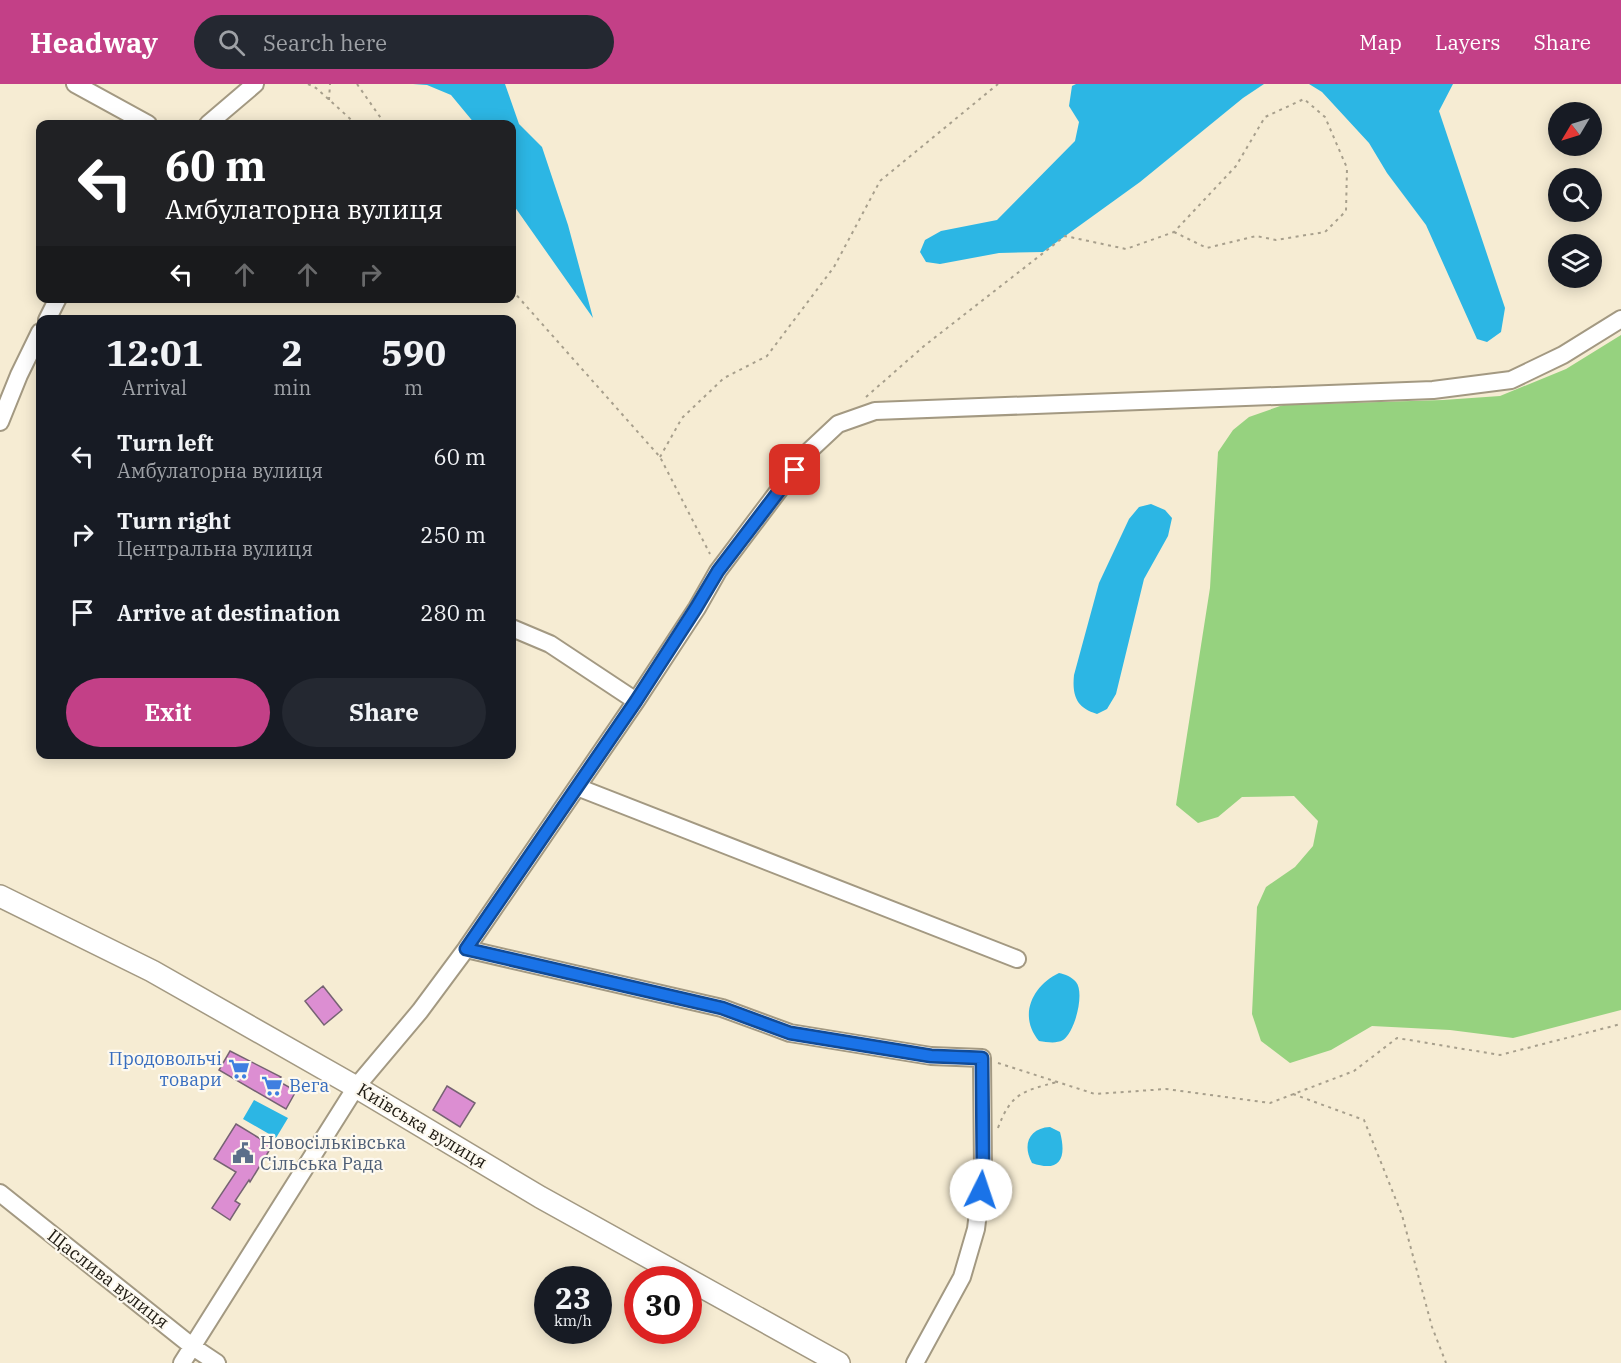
<!DOCTYPE html>
<meta charset="utf-8">
<style>
body{margin:0;font-family:"IBM Plex Serif",serif;background:#242831;color:#f1f3f6;height:100vh;display:flex;flex-direction:column;font-size:22px;white-space:nowrap}
*{box-sizing:border-box;margin:0}
p{font-size:20px;color:#9ea1a6}
.icon{flex:none;width:33px;height:33px;fill:none;stroke:currentColor;stroke-width:2;stroke-linecap:round;stroke-linejoin:round}
.map{position:relative;flex:1;overflow:hidden}
.sheet{position:absolute;left:36px;top:231px;width:480px;height:444px;display:flex;flex-direction:column;background:#171b24;border-radius:12px;box-shadow:0 3px 15px #0003}
.sheet>*{flex:none}
.top-card{position:absolute;left:36px;top:36px;width:480px;height:183px;border-radius:12px;box-shadow:0 3px 15px #0003;background:#202124;color:#fff;overflow:hidden}
.needle{width:39px;rotate:232deg}
.controls{position:absolute;left:1548px;top:18px;display:grid;gap:12px}
.controls a{display:grid;place-items:center;width:54px;height:54px;border-radius:50%;background:#171b24;box-shadow:0 3px 15px #0003;font-size:30px}
.speed{position:absolute;left:534px;top:1182px;display:flex;gap:12px;font-size:30px;font-weight:700;text-align:center}
.speed>*{display:grid;place-content:center;width:78px;height:78px;border-radius:50%;background:#171b24;box-shadow:0 3px 15px #0003;line-height:1}
.speed small{font-size:15px;font-weight:400}
.speed .limit{border:9px solid #d22;background:#fff;color:#111}
.pin{position:absolute;display:grid;place-items:center;width:51px;height:51px;color:#fff;margin:-26px;border-radius:12px;box-shadow:0 3px 9px #0006}
.me{position:absolute;width:66px;margin:-33px;rotate:4deg;stroke-linejoin:round;filter:drop-shadow(0 0 4px #0008)}
.turn{display:flex;align-items:center;gap:21px;height:126px;padding:0 30px;font-size:27px}
.turn .icon{width:78px;height:78px;stroke-width:2.5}
.turn b{display:block;font-size:42px;line-height:51px}
.lanes{display:flex;align-items:center;height:57px;padding:0 30px;background:#0003;justify-content:center;gap:30px;direction:ltr}
.lanes .off{opacity:.35}
.eta{display:flex;justify-content:space-evenly;align-items:center;height:102px;text-align:center}
.eta b{font-size:36px;font-weight:700;line-height:42px}
.primary-button{display:flex;gap:12px;margin-top:auto;padding:12px 30px}
.primary-button a{flex:1;height:69px;border-radius:36px;background:#c34087;color:#fff;font-size:24px;font-weight:700;line-height:69px;text-align:center}
.primary-button a+a{background:#242831;color:#f1f3f6}
ul{padding:0;list-style:none}
li{display:flex;align-items:center;gap:18px;height:78px;padding:0 30px}
li div{flex:1}
li b{display:block;font-size:22px}
li em{font-style:normal}
header{display:flex;align-items:center;gap:36px;box-sizing:border-box;height:84px;padding:0 30px;background:#c34087;color:#fff}
header strong{font-size:28px}
nav{display:flex;gap:33px;margin-inline-start:auto;font-size:21px}
.search{width:420px;height:54px;background:#242831;display:flex;align-items:center;gap:15px;box-sizing:border-box;padding:0 21px;border-radius:33px;color:#9ea1a6;font-size:22px}
.map>svg:first-child{display:block}
</style>
<header>
<strong>Headway</strong>
<div class="search"><svg class="icon" aria-label="search" viewBox="0 0 24 24"><circle cx="10" cy="10" r="6"/><path d="M15 15l6 6"/></svg>Search here</div>
<nav><a>Map</a><a>Layers</a><a>Share</a></nav>
</header>
<div class="map">
<svg width="1621" height="1279" viewBox="0 0 1621 1279">
<rect width="100%" height="100%" fill="#f6ecd3"/>
<path fill="#96d27f" d="M1621 251V926L1513 954 1450 946 1372 942 1331 966 1290 979 1261 957 1252 930 1257 823 1266 803 1295 783 1313 762 1318 737 1294 712 1242 713 1218 733 1198 739 1176 721 1210 504 1218 368 1233 346 1249 333 1283 321 1443 316 1500 312 1566 285Z"/>
<path fill="#2cb6e4" d="M413 0H505L519 40 542 63 568 141 593 234 512 119V40H475L451 11 427 1Z
M1076 0H1264L1243 14 1140 98 1043 168 999 169 940 180 926 178 920 168 925 156 941 147 997 136 1075 57 1079 38 1069 22 1072 2Z
M1309 0H1453L1439 27 1505 224 1501 248 1487 258 1477 255 1426 141 1387 89 1369 59 1322 8Z
M1151 420 1165 426 1172 434 1168 452 1144 495 1116 610 1107 625 1097 630C1076 624 1072 611 1074 591L1099 499 1129 435 1139 423Z
M1059 889C1065 890 1072 893 1076 898 1085 909 1075 948 1063 956 1056 960 1047 958 1039 957 1018 932 1032 902 1059 889Z
M254 1016 288 1034 276 1054 243 1035Z
M1050 1043 1060 1048C1067 1074 1060 1089 1032 1079 1022 1061 1029 1044 1050 1043Z"/>
<path fill="#dc8ed2" stroke="#766373" stroke-width="1.5" d="M323 902 342 926 324 941 305 917Z
M230 967 281 993 278 997 296 1007 286 1025 219 986Z
M447 1002 475 1019 460 1043 433 1026Z
M236 1040 272 1062 250 1098 249 1096 235 1117 240 1120 230 1136 212 1124 236 1088 214 1075Z"/>
<g fill="none" stroke-linecap="round" stroke-linejoin="round">
<defs>
<path id="minor" d="M75 0 148 40
M208 40 255 0
M47 236 58 214
M0 338 19 291 40 248
M512 544 550 560 636 617
M577 703 1017 875
M466 865 722 924 790 949 931 972 982 974 983 1087 976 1145 962 1193 915 1279
M0 1109 193 1263 217 1279
M182 1279 356 1003 420 927 466 865 636 617 697 524 718 487 807 369 838 340 875 327 1433 306 1511 296 1563 271 1621 235"/>
<path id="tertiary" d="M0 812 152 887 356 1003 540 1113 839 1279"/>
</defs>
<use href="#minor" stroke="#a39982" stroke-width="20"/>
<use href="#tertiary" stroke="#a39982" stroke-width="24"/>
<path stroke="#a79f8c" stroke-width="2" stroke-dasharray="3 4.5" stroke-linecap="butt" d="M308 0 316 4 356 40
M357 0 385 40
M329 16 330 0
M512 206 660 373 710 470
M866 313 924 262 1065 152 1126 165 1174 148 1236 82 1265 33 1304 15 1325 33 1347 84 1346 127 1325 148 1276 156 1256 152 1207 164 1174 148
M660 373 682 334 724 294 767 272 834 183 880 97 998 0
M998 979 1095 1010 1166 1005 1270 1019 1354 987 1397 954 1500 971 1621 940
M1293 1010 1364 1036 1402 1131 1432 1243 1446 1279
M998 1044C1011 1009 1023 1007 1057 998"/>
<use href="#minor" stroke="#fff" stroke-width="16"/>
<use href="#tertiary" stroke="#fff" stroke-width="21"/>
</g>
<g fill="none" stroke-linecap="round" stroke-linejoin="round">
<defs>
<path id="route" d="M795 386 718 487 696 524 636 617 466 865 722 924 790 949 931 972 982 974 983 1087 981 1106"/>
</defs>
<use href="#route" stroke="#114b97" stroke-width="15"/>
<use href="#route" stroke="#1a73e8" stroke-width="10"/>
</g>
<defs>
<symbol id="supermarket-bare" viewBox="-9 -9 18 18"><path d="M-6-5.5h2.5l.6 2H6L4.5 2H-2.5L-4.4-4H-6ZM-1.5 3.2a1.3 1.3 0 1 0 .1 0ZM3 3.2a1.3 1.3 0 1 0 .1 0Z" fill="#3f7fe0" stroke="#fdf9ef" stroke-width="2.5" paint-order="stroke"/></symbol>
<symbol id="civic-bare" viewBox="-9 -9 18 18"><path d="M-.6-6.5H3V-4.5H.6V-3L4-1V1h2V6H-6V1h2V-1L-.6-3ZM-1.2 2.5V6h2.4V2.5Z" fill="#5c6f8a" stroke="#fdf9ef" stroke-width="2.5" paint-order="stroke"/></symbol>
</defs>
<g fill-rule="evenodd">
<use href="#supermarket-bare" x="224" y="970" width="30" height="30"/>
<use href="#supermarket-bare" x="257" y="987" width="30" height="30"/>
<use href="#civic-bare" x="228" y="1054" width="30" height="30"/>
</g>
<g text-anchor="middle" stroke-width="4.5" stroke-linejoin="round" paint-order="stroke">
<g font-size="18" fill="#366cbe" stroke="#fdf9ef" text-anchor="end">
<text x="222" y="981">Продовольчі<tspan x="222" dy="21">товари</tspan></text>
<text x="289" y="1008" text-anchor="start">Вега</text>
</g>
<g font-size="18" fill="#1e1a12" stroke="#fdf9ef">
<text transform="translate(422 1042) rotate(31)" y="6">Київська вулиця</text>
<text transform="translate(108 1195) rotate(38)" y="6">Щаслива вулиця</text>
</g>
<g font-size="18" fill="#4e5e75" stroke="#fdf9ef" text-anchor="start">
<text x="260" y="1065">Новосільківська<tspan x="260" dy="21">Сільська Рада</tspan></text>
</g>
</g>
</svg>
<div class="controls">
<a><svg class="needle" viewBox="-14 -14 28 28"><path d="M0-13l5 13h-10z" fill="#e53935"/><path d="M0 13l5-13h-10z" fill="#9ea1a6"/></svg></a>
<a><svg class="icon" aria-label="search" viewBox="0 0 24 24"><circle cx="10" cy="10" r="6"/><path d="M15 15l6 6"/></svg></a>
<a><svg class="icon" aria-label="layers" viewBox="0 0 24 24"><path d="M12 4l9 5-9 5-9-5zM3 14l9 5 9-5"/></svg></a>
</div>
<div class="speed"><div>23<small>km/h</small></div><div class="limit">30</div></div>
<div class="pin" style="left:795px;top:386px;background:#d93025"><svg class="icon" aria-label="arrive" viewBox="0 0 24 24"><path d="M6 21V4h12l-3 4 3 4H6"/></svg></div>
<svg class="me" style="left:981px;top:1106px" viewBox="-20 -20 40 40"><circle r="19" fill="#fff"/><path d="M0-13L10 11 0 6-10 11z" fill="#1a73e8"/></svg>
<div class="top-card">
<div class="turn"><svg class="icon" aria-label="left" viewBox="0 0 24 24"><path d="M17 20v-9H6M10 6l-5 5 5 5"/></svg><div><b>60 m</b>Амбулаторна вулиця</div></div>
<div class="lanes"><svg class="icon" aria-label="left" viewBox="0 0 24 24"><path d="M17 20v-9H6M10 6l-5 5 5 5"/></svg><svg class="icon off" aria-label="ahead" viewBox="0 0 24 24"><path d="M12 20V5M6 11l6-6 6 6"/></svg><svg class="icon off" aria-label="ahead" viewBox="0 0 24 24"><path d="M12 20V5M6 11l6-6 6 6"/></svg><svg class="icon off" aria-label="right" viewBox="0 0 24 24"><path d="M7 20v-9h11M14 6l5 5-5 5"/></svg></div>
</div>
<section class="sheet">
<div class="eta">
<div><b>12:01</b><p>Arrival</p></div>
<div><b>2</b><p>min</p></div>
<div><b>590</b><p>m</p></div>
</div>
<ul>
<li><svg class="icon" aria-label="left" viewBox="0 0 24 24"><path d="M17 20v-9H6M10 6l-5 5 5 5"/></svg><div><b>Turn left</b><p>Амбулаторна вулиця</p></div><em>60 m</em></li>
<li><svg class="icon" aria-label="right" viewBox="0 0 24 24"><path d="M7 20v-9h11M14 6l5 5-5 5"/></svg><div><b>Turn right</b><p>Центральна вулиця</p></div><em>250 m</em></li>
<li><svg class="icon" aria-label="arrive" viewBox="0 0 24 24"><path d="M6 21V4h12l-3 4 3 4H6"/></svg><div><b>Arrive at destination</b></div><em>280 m</em></li>
</ul>
<div class="primary-button"><a>Exit</a><a>Share</a></div>
</section>
</div>
